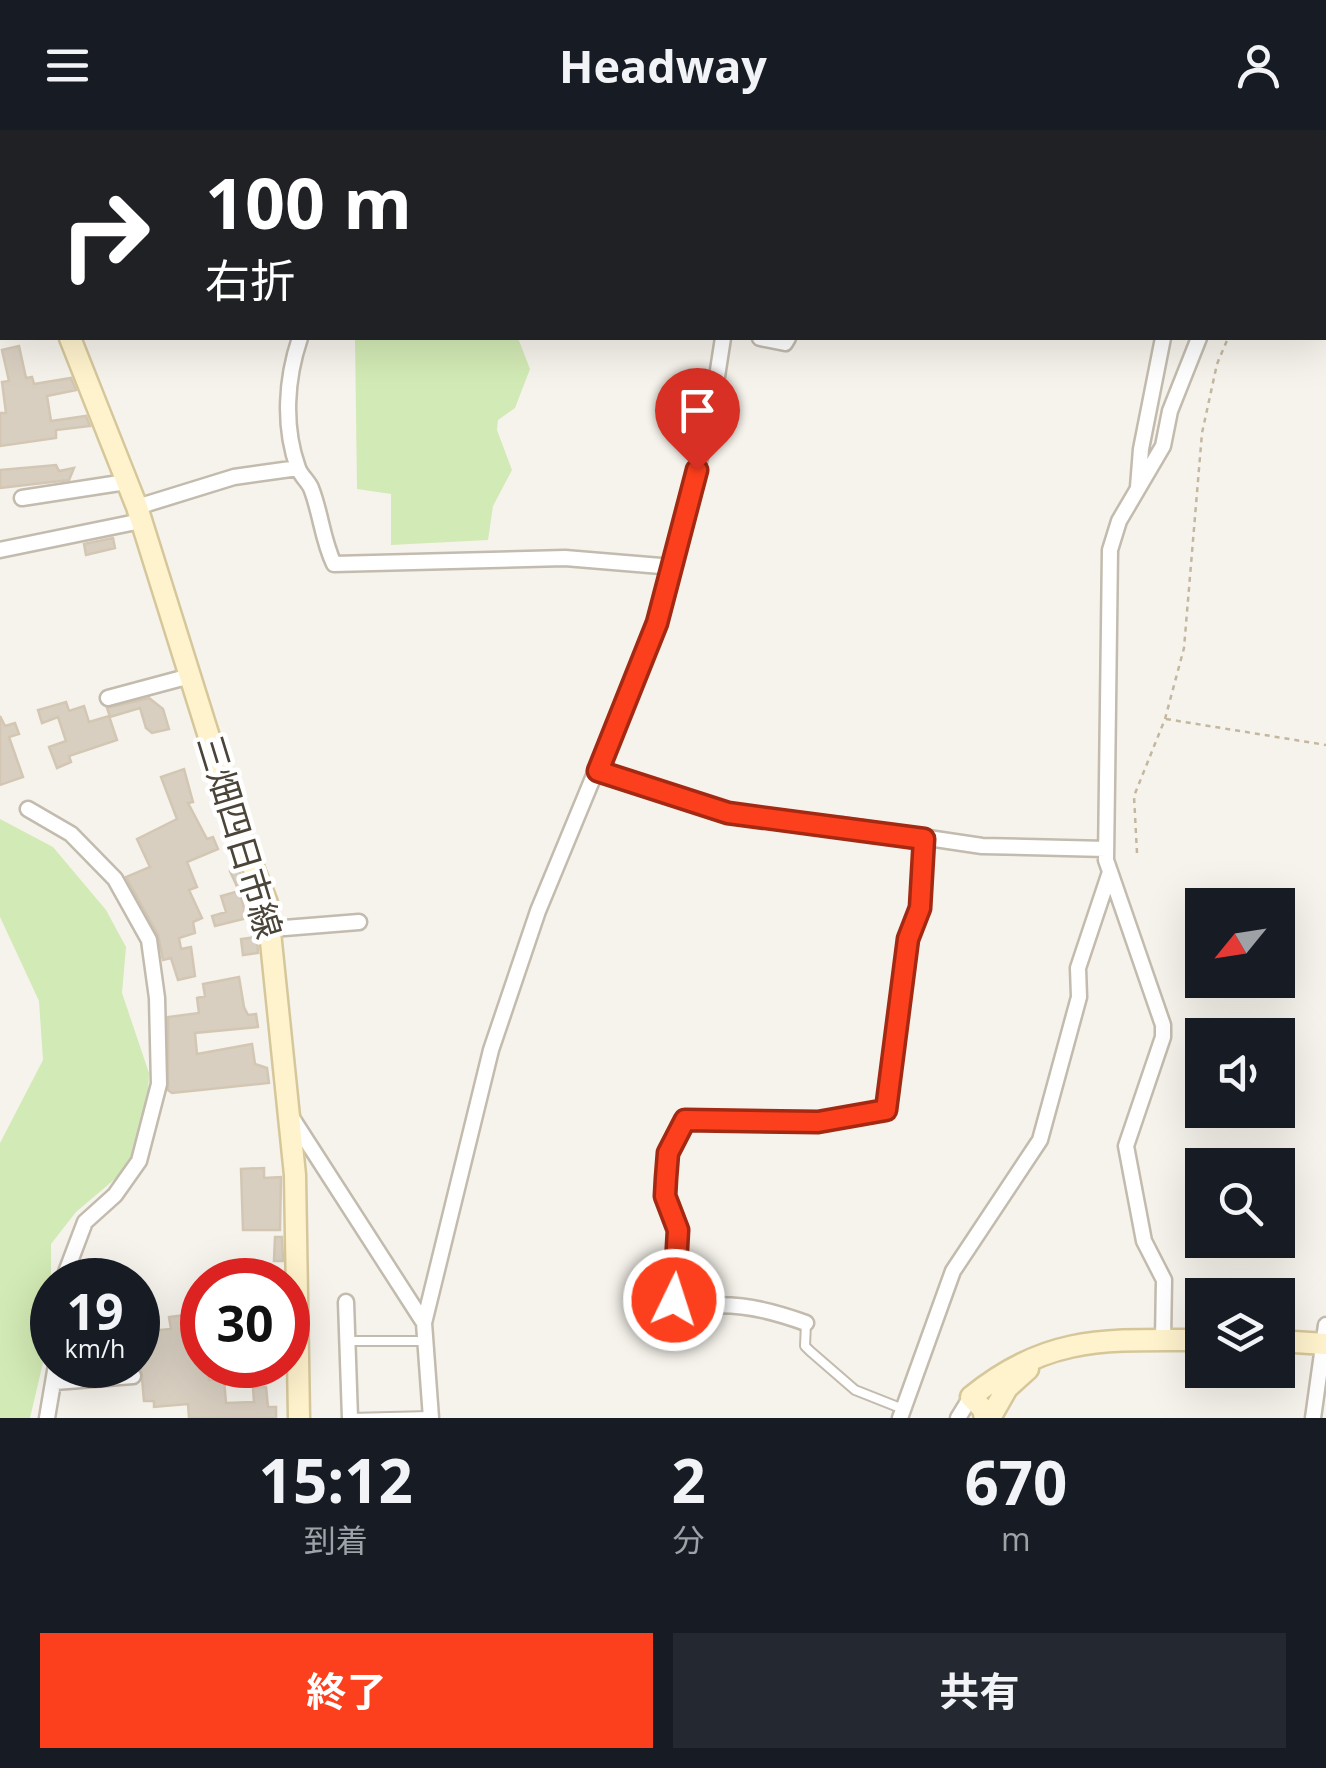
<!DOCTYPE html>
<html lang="ja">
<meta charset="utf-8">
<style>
body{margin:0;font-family:"Open Sans","Noto Sans JP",sans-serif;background:#242831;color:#f1f3f6;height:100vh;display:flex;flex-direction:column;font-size:38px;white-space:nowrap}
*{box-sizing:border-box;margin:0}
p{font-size:32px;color:#9ea1a6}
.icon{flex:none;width:55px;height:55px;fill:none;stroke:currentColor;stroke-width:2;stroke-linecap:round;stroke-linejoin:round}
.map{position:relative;height:1288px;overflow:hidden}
.panel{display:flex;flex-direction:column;background:#171b24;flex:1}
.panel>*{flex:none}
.top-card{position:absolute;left:0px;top:0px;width:1328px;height:210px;box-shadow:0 10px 40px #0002;background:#202124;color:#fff;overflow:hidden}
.needle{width:65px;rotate:240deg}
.buttons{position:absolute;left:1185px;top:758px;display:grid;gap:20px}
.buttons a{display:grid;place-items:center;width:110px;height:110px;border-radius:0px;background:#171b24;box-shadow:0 10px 40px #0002;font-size:50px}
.speed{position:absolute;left:30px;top:1128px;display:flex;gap:20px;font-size:50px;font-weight:700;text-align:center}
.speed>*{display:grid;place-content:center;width:130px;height:130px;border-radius:50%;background:#171b24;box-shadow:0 10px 40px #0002;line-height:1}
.speed small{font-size:25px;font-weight:400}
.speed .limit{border:15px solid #d22;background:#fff;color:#111}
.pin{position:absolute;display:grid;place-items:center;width:85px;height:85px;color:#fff;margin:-102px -42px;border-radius:50% 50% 50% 0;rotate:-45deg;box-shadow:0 0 10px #0007}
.pin .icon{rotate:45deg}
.me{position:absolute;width:110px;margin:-55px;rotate:4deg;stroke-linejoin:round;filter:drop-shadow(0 0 8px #0008)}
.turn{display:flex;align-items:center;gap:35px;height:210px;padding:0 40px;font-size:45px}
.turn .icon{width:130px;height:130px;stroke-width:2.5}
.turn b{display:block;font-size:70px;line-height:85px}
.eta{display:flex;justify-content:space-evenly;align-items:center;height:170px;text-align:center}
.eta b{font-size:60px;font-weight:700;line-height:70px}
.action{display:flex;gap:20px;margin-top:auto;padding:20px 40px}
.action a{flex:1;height:115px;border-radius:0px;background:#fc3f1d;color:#fff;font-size:40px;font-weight:700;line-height:115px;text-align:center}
.action a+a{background:#242831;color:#f1f3f6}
header{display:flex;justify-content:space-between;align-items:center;height:130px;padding:0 40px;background:#171b24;font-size:45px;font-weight:700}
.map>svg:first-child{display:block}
</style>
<header><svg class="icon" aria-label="menu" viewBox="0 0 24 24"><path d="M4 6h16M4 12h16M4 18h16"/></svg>Headway<svg class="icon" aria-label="person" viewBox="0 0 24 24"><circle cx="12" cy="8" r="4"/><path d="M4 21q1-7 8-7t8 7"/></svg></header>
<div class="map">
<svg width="1326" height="1288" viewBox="0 0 1326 1288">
<rect width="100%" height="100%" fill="#f6f3ec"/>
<path fill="#d2eab5" d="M376 0H572L575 2H376Z
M355 208H518L530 239 515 278 498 290 497 300 512 340 493 376 488 410 391 415V364L357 359Z
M0 689 53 717 106 780 126 817 122 863 149 943 146 1008 122 1043 76 1082 51 1114V1199L30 1288H0V1013L43 930 39 871 0 787Z"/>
<path fill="#d8cfc1" stroke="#d3c7b4" stroke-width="2.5" d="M19 216 26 248 32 247 34 254 71 248 76 260 47 266 51 291 86 286 90 296 56 300V308L0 316V283H6L2 252 9 251 2 220Z
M56 335 59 341 74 338 69 350 0 358V340Z
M113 408 115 418 86 425 84 414Z
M149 568 163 579 169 599 152 603 146 598 140 578 110 587 107 578Z
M66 572 69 581 84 576 89 592 109 586 117 610 69 626 71 632 57 638 49 617 66 611 58 587 42 593 38 580Z
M0 586 5 596 15 593 19 604 9 607 23 647 0 655Z
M184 639 193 672 188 673 207 709 213 707 218 719 187 732 197 757 189 760 202 788 193 792 195 803 179 808 181 819 191 817 195 846 178 850 171 828 163 830 158 805 126 747 150 737 137 709 177 689 161 647Z
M238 737 246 758 239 761 247 788 215 796 212 786 226 782 221 766 239 761 230 741Z
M257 807 258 823 243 825 241 809Z
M239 847 244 877 248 885 256 884 258 897 195 903 197 924 252 914 255 934 267 938 269 953 172 963 168 960V887L199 883 197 868 205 866 203 854Z
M264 1038V1048L281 1047 280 1100H243L241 1039Z
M275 1107H282L283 1131H274Z
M240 1139H260V1150H240Z
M193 1184V1190H202V1235H207L209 1250 224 1249 226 1273 254 1272 253 1258 266 1257 268 1277H276V1288H189L188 1274 154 1277V1271H144L138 1202 171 1199 169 1187Z"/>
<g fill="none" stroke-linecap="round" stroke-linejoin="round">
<defs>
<path id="service" d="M806 1193 805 1216 810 1221 855 1260 903 1279
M347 1211H425
M350 1288 430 1286"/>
<path id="minor" d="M28 0V2
M1179 0 1180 2
M81 2 82 0
M338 2V0
M739 2V0
M914 2 916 0
M300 208C286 249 283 296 298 338 301 346 308 351 311 358 321 383 322 409 334 434L565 428 673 437
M760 208 785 213 788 208
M1138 357 1141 319 1163 208
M22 368 126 352
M137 377 234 347 298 338
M0 420 141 391
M108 568 190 546
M598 641 698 675 757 689 841 695 982 716 1106 719
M28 679 71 704 115 749 149 810 157 868 159 954 139 1031 115 1065 85 1092 63 1150
M272 799 359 792
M292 988 424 1193
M346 1172 350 1288
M806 1193C756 1175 729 1172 676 1178L679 1100 665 1066 666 1048 668 1023 685 990 818 992 886 980 908 809 920 778 924 709
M1163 1210 1164 1150 1144 1111 1126 1016 1163 907V895L1106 730 1110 420 1119 391 1163 316 1170 281 1199 208
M55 1252 133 1246
M47 1288 56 1235
M431 1288 424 1193 491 920 538 781 657 493 711 285 723 208
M900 1288 953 1141 1040 1010 1079 867 1078 838 1109 745
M958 1288 971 1267
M1313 1288 1326 1195"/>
<path id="secondary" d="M0 33 2 34
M70 208 137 377 236 693 267 773 295 1045 299 1288
M1278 1211 1326 1214
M985 1288 983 1279 971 1267C1048 1204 1108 1210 1202 1210
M990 1288 1007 1258 1028 1239"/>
</defs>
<use href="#service" stroke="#c2bbae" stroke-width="12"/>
<use href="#minor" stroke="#c2bbae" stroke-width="19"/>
<use href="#secondary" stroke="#d6c79b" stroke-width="25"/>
<path stroke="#c4b79f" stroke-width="2.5" stroke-dasharray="5 5" stroke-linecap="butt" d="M679 0 682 2
M1242 0 1243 2
M1166 589 1326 615
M1137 723 1134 666 1165 589 1184 518 1202 303 1217 234 1228 208"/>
<use href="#service" stroke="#fff" stroke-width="8"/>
<use href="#minor" stroke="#fff" stroke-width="14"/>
<use href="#secondary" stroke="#fff3cd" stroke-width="20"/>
</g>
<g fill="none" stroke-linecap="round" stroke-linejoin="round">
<defs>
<path id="route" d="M674 1170 678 1100 665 1066 666 1048 668 1023 685 990 818 992 886 980 908 809 920 778 924 709 728 683 598 641 657 493 697 340"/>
</defs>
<use href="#route" stroke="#a42913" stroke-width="25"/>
<use href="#route" stroke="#fc3f1d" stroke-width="18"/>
</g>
<g text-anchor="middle" stroke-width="9" stroke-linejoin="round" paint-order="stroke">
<g font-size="35" fill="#4b4439" stroke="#fff">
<text transform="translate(239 707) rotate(73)" y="12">三畑四日市線</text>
</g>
</g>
</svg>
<div class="buttons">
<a><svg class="needle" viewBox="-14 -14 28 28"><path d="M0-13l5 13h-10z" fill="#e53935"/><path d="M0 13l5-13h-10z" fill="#9ea1a6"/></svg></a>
<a><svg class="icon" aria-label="sound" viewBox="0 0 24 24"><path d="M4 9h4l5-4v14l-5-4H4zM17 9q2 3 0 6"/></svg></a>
<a><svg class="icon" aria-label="search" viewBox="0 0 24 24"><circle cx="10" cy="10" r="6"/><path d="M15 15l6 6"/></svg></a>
<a><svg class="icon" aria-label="layers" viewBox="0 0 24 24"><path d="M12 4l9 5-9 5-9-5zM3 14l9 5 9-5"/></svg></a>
</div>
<div class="speed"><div>19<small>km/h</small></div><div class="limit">30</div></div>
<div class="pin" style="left:697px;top:340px;background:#d93025"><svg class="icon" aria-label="arrive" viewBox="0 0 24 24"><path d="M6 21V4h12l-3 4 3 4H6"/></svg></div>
<svg class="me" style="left:674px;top:1170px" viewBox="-20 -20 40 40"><circle r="17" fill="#fc3f1d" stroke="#fff" stroke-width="3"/><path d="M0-11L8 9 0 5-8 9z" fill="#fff"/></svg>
<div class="top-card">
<div class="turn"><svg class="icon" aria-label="right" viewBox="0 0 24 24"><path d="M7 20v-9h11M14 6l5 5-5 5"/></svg><div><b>100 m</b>右折</div></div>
</div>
</div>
<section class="panel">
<div class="eta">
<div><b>15:12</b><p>到着</p></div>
<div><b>2</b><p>分</p></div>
<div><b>670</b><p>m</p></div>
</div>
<div class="action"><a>終了</a><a>共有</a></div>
</section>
